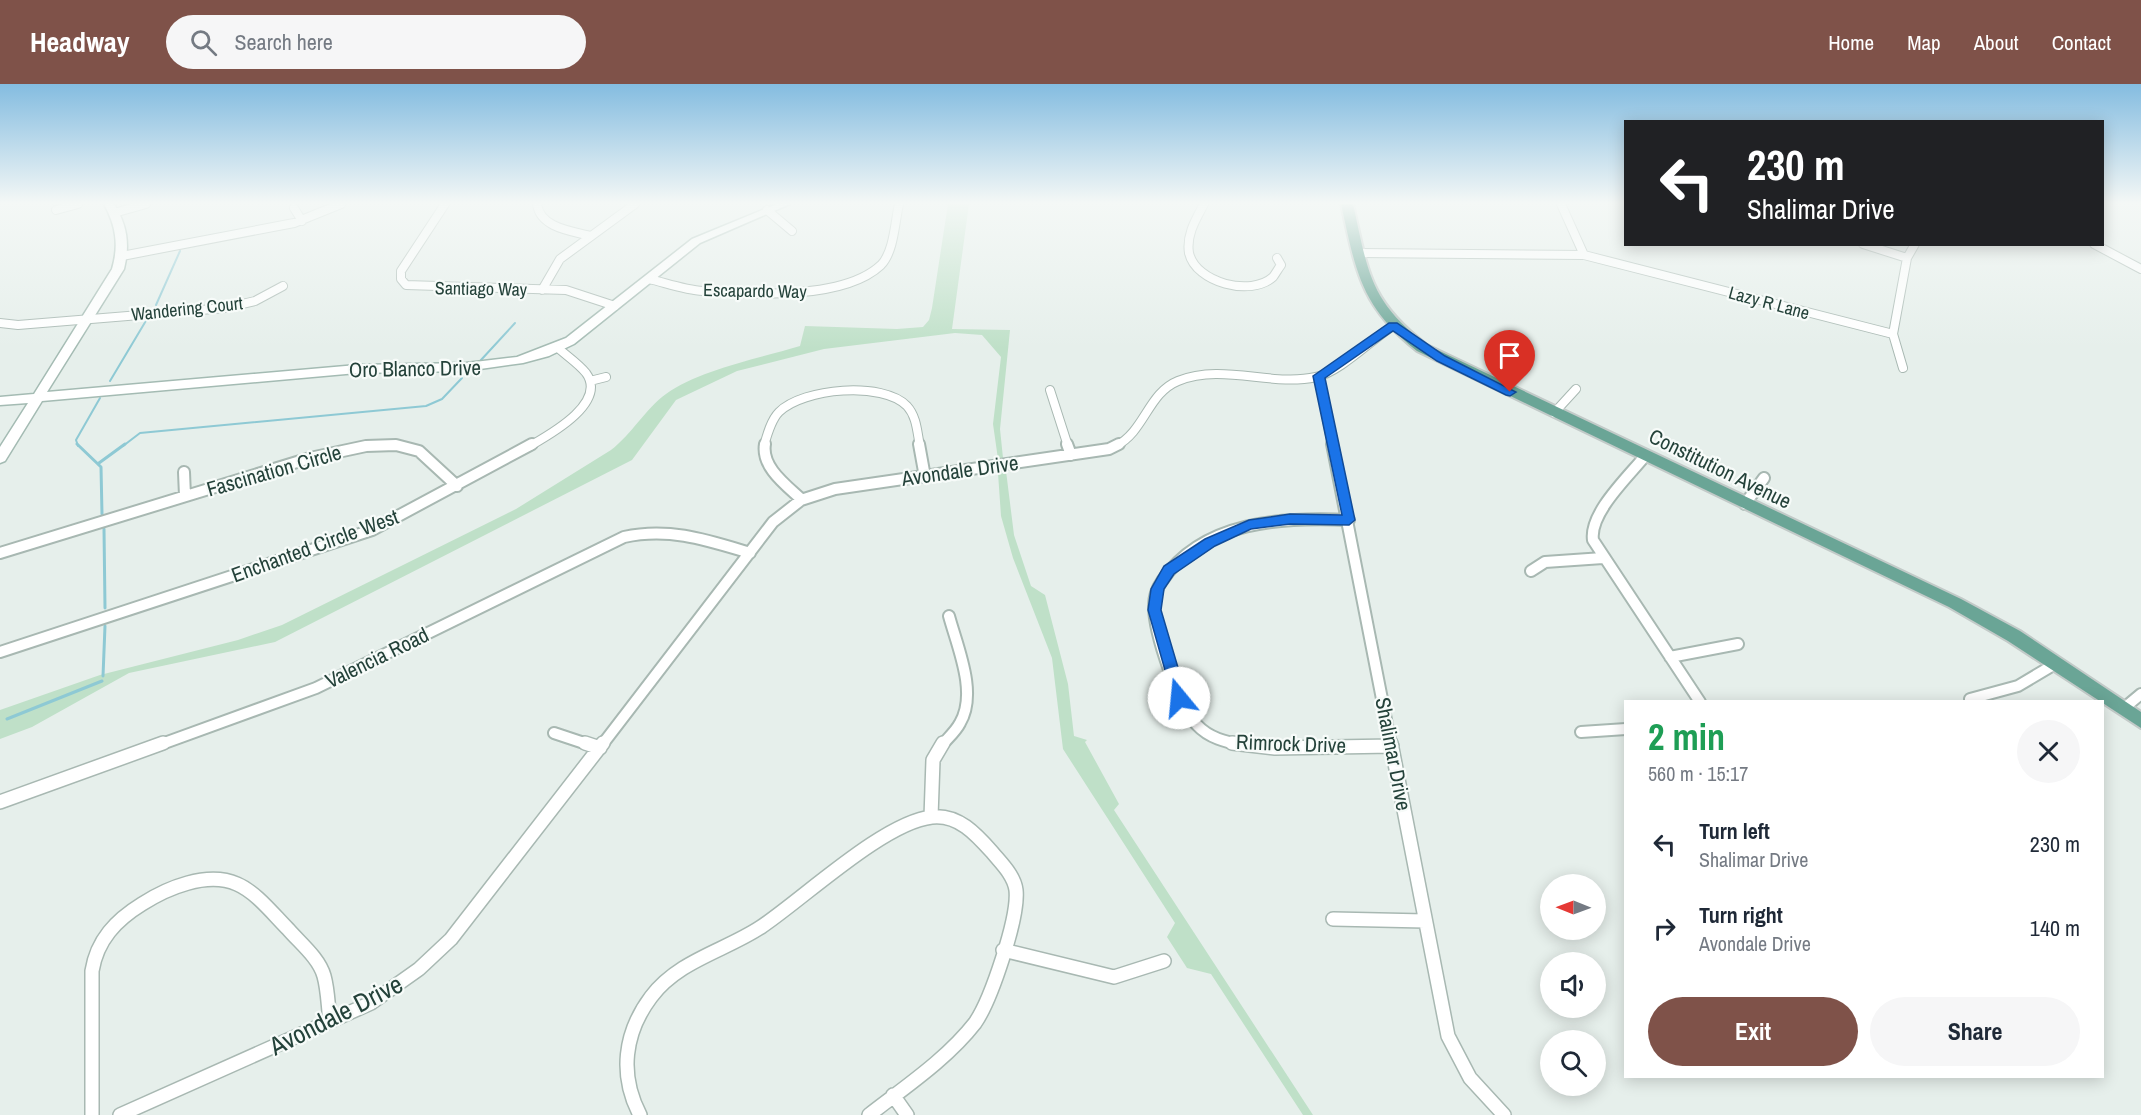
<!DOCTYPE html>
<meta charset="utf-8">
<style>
body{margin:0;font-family:"Archivo Narrow",sans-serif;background:#f6f6f7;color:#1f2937;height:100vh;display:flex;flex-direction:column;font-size:22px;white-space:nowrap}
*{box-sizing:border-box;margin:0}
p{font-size:20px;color:#747a83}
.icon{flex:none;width:33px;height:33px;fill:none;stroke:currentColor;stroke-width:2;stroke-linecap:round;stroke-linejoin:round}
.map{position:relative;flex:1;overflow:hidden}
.sheet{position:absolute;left:1624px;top:616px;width:480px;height:378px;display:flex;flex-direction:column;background:#fff;border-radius:0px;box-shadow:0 3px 15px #0003}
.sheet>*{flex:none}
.top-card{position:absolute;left:1624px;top:36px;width:480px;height:126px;border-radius:0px;box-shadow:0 3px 15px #0003;background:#202124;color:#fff;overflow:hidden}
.needle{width:39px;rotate:271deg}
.controls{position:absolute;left:1540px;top:790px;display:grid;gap:12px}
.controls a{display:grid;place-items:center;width:66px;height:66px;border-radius:50%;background:#fff;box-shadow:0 3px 15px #0003;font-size:30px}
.pin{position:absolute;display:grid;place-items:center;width:51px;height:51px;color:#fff;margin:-62px -26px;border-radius:50% 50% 50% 0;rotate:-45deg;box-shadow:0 0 6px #0007}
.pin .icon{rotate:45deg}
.me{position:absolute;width:66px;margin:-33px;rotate:343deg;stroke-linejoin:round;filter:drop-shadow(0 0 4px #0008)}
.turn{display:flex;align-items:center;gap:21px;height:126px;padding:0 24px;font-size:27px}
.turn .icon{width:78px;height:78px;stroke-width:2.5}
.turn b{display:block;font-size:42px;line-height:51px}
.round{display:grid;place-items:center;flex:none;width:63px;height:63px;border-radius:32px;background:#f6f6f7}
.summary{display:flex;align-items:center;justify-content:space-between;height:102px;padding:0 24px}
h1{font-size:36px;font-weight:700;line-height:45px;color:#1e9e55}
.action{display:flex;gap:12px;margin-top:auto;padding:12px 24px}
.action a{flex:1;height:69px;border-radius:36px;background:#7f5249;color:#fff;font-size:24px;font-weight:700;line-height:69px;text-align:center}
.action a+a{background:#f6f6f7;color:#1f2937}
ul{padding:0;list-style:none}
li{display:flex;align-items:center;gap:18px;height:84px;padding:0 24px}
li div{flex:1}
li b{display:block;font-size:22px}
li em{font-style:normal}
header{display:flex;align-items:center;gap:36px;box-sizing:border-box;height:84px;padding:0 30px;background:#7f5249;color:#fff}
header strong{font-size:28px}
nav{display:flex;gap:33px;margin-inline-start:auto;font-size:21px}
.search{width:420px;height:54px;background:#f6f6f7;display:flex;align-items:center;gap:15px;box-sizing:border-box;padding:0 21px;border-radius:33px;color:#747a83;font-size:22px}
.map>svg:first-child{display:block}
</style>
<header>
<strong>Headway</strong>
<div class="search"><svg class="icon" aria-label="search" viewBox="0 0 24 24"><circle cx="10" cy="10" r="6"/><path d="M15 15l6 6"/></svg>Search here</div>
<nav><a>Home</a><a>Map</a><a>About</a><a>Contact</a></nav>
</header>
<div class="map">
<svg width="2141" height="1031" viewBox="0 0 2141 1031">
<rect width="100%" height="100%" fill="#e6efeb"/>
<path fill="#bfe0c8" d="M948 120H969L952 245 1010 246 1000 345 1003 374 998 375 993 340 1001 273 982 251 955 249 824 265 737 287 676 316 632 376 275 558 129 589 32 643 0 655V626L100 591 238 556 282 541 516 425 611 366C632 350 646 324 666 310 699 286 760 274 800 262L805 242 897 245 923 243 929 236 932 224Z
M1006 387 1014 451 1031 502 1045 511 1068 600 1074 652 1087 656 1085 658 1119 720 1114 726 1313 1031H1303L1211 890 1187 884 1167 853 1175 839 1063 665 1052 574 1013 474 1001 432 998 389Z"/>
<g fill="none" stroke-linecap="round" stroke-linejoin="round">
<path stroke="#8ec9d4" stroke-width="2" d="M156 221 180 167
M481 276 515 239
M110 297 147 235
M78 362 76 356 100 314
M123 362 140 349 426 322 442 315 462 294"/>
<path stroke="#8ec9d4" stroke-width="3" d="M77 360 101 383 102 430
M99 379 125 360
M104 445 105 524
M103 592 105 542
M7 635 102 597"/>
<defs>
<path id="street-far2" d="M445 120 401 187V195L406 201 566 206 615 222
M537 120C540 144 572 147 591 152
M1204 120C1196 135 1186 151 1189 169 1196 199 1251 213 1273 193 1276 189 1278 185 1281 181L1277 174
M1561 120 1584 171
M294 124 302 137
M56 126 78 120
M767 126 792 147
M114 129 146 120
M1863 160 1907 174
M2094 160 2141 185
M1359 169 1584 171 1893 250
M122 172 294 139 341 120
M649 195C666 199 685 206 703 207 752 211 844 216 881 181 894 168 895 137 899 120
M542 206 560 175 635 120
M0 239 18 241 225 224 255 217 283 202
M1903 284 1893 250 1907 174 1915 160
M1319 293 1332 362
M590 297 606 293
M1050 306 1068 362
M1554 329 1576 305
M373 362H401
M530 362C549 351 608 319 586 289 579 280 567 272 558 264
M764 362C767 351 771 336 779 328 803 304 883 297 907 322 917 333 917 348 920 362
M1116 362C1145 347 1148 309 1178 297 1223 279 1271 303 1316 293 1340 288 1371 256 1393 242"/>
<path id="street-far1" d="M765 360C761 383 786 401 801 415
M919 360 925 393
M1067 360 1071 371
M1332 360 1391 661
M1645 372C1629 392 1589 429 1593 456L1700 618
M184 388 185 412
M1745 420 1764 394
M0 469 310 374 366 362 396 361 419 367 457 402
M1531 487 1545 478 1603 474
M0 568 372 446 532 360
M1670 573 1738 560
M1970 615 2018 602 2055 580
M2123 625 2141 610
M1581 648 1626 645
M554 649 590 661
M159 661 316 604 624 453C669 443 707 456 750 469
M602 661 773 438 801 416 835 405 1109 365 1119 360
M942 661C948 654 956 647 960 639 978 609 957 562 949 532
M1242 661C1226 658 1209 654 1197 641 1179 623 1154 549 1154 522 1154 514 1157 504 1162 497 1203 436 1284 433 1349 436"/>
<path id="street" d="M585 659 600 664
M1232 659 1275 664 1392 662
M1391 659 1448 952 1470 994 1504 1031
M0 718 163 659
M931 733 933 676 943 659
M1333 835 1425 837
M1003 866 1114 893 1164 877
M893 1011 907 1031
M92 1031V887C97 856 116 836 142 820 167 804 207 787 237 800 256 808 273 830 288 845 300 859 319 874 324 892 328 906 328 922 330 937
M120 1031 371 919 419 885 451 855 603 659
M640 1031C619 991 624 949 651 913 679 876 725 867 761 843 803 815 884 738 932 733 958 730 976 750 992 768 1001 779 1014 791 1016 806 1019 833 991 916 975 939 947 975 905 1003 869 1031"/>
<path id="secondary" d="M104 120H114C127 141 130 160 124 185L47 308 357 281 466 279 517 273 566 254 692 155 777 120H790L700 159 574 260 549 272 523 279 466 287 357 289 42 317 5 377 0 379V363L28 319 0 321V313L34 310 112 185C119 161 116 142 104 120Z"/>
<path id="primary" d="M1341 120H1353C1368 187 1369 217 1427 261L1961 515 2020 547 2141 628V644L2008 557 1949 523 1417 267C1360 222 1356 187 1341 120Z"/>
</defs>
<use href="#street-far2" stroke="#a8b8b2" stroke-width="10"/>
<use href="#street-far1" stroke="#a8b8b2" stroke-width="14"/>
<use href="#street" stroke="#a8b8b2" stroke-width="16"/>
<use href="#secondary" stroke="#a4bbb3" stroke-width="3"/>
<use href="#primary" stroke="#c2cac8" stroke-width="4"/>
<use href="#street-far2" stroke="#fff" stroke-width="8"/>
<use href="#street-far1" stroke="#fff" stroke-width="10"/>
<use href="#street" stroke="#fff" stroke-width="13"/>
<use href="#secondary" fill="#fff" fill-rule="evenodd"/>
<use href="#primary" fill="#6aa596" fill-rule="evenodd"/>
</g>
<linearGradient id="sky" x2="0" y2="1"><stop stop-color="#84bce0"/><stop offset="0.45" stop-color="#f4f8f6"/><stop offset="1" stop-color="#f4f8f6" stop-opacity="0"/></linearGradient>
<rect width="2141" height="264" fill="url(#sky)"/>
<path fill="#1a73e8" stroke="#114b97" stroke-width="1.5" d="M1389 239H1397L1445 272 1516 308 1510 312 1506 311 1437 277 1393 247 1325 294 1355 436 1349 441 1290 440 1251 445 1215 462 1174 490 1164 505 1161 526 1187 614 1184 618H1174L1148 526 1151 505 1164 482 1205 455 1249 436 1290 430 1342 431 1313 292Z"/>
<g text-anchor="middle" stroke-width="4.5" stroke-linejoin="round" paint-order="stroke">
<g font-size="18" fill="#24423a" stroke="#f7fbf9">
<text transform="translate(481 205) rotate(1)" y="6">Santiago Way</text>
<text transform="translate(755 207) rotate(1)" y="6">Escapardo Way</text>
<text transform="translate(1769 219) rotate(15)" y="6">Lazy R Lane</text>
<text transform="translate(187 225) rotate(-6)" y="6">Wandering Court</text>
</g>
<g font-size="21" fill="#24423a" stroke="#f7fbf9">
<text transform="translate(415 285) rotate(-1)" y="7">Oro Blanco Drive</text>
<text transform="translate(1720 385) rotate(26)" y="7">Constitution Avenue</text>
<text transform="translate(274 387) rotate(-16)" y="7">Fascination Circle</text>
<text transform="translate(960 387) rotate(-8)" y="7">Avondale Drive</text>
<text transform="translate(315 462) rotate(-20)" y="7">Enchanted Circle West</text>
<text transform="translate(377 574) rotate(-26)" y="7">Valencia Road</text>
<text transform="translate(1291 660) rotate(2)" y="7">Rimrock Drive</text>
<text transform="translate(1393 670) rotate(79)" y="7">Shalimar Drive</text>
</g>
<g font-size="26" fill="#24423a" stroke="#f7fbf9">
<text transform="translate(336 931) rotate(-27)" y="9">Avondale Drive</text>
</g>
</g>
</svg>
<div class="controls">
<a><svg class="needle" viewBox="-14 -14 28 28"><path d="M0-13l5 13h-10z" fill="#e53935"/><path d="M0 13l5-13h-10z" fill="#747a83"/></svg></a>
<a><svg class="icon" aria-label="sound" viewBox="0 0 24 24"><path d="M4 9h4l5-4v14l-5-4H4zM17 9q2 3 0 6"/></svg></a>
<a><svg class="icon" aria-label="search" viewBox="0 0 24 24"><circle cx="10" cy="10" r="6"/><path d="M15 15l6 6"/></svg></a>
</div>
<div class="pin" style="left:1510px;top:308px;background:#d93025"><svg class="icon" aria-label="arrive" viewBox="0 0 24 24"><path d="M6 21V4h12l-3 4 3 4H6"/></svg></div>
<svg class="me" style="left:1179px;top:614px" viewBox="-20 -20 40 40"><circle r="19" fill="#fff"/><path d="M0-13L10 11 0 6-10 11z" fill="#1a73e8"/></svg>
<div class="top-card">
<div class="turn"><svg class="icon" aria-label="left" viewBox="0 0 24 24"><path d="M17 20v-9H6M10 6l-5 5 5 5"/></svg><div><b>230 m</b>Shalimar Drive</div></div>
</div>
<section class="sheet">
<div class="summary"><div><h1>2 min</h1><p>560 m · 15:17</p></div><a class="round"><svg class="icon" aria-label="close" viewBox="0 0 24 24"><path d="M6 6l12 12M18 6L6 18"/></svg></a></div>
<ul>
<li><svg class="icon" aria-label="left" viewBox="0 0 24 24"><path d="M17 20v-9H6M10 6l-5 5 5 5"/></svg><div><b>Turn left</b><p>Shalimar Drive</p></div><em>230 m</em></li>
<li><svg class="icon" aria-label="right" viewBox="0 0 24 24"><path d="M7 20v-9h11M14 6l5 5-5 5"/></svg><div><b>Turn right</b><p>Avondale Drive</p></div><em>140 m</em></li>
</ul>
<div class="action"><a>Exit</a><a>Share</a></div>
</section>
</div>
